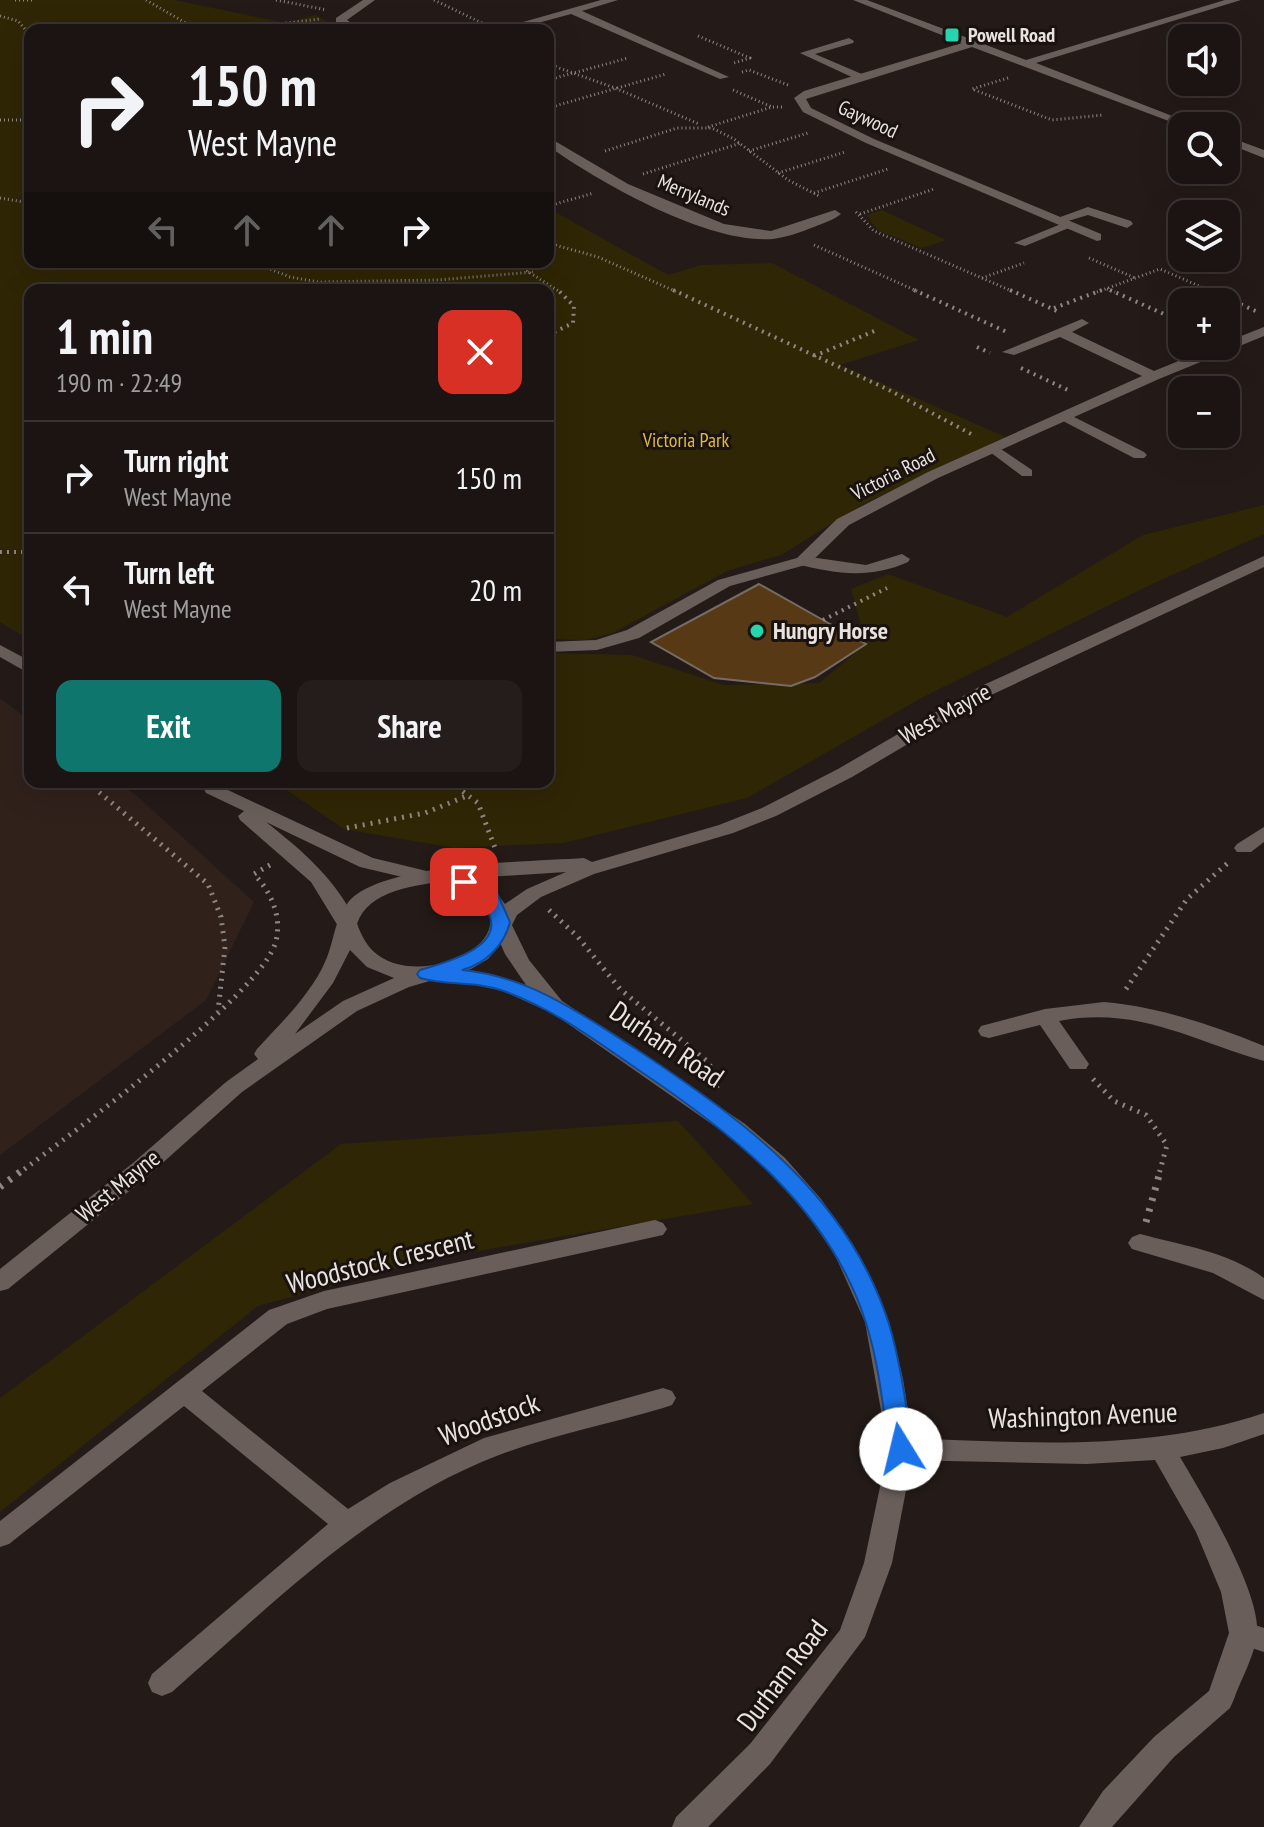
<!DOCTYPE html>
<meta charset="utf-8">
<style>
body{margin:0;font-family:"PT Sans Narrow",sans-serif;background:#241d1b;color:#f1f3f6;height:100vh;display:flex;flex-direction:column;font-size:30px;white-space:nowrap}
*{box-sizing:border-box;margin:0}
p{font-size:26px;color:#a09e9f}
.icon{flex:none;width:44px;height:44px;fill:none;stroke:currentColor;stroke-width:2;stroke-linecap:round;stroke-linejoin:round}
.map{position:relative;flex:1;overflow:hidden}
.details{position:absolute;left:24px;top:284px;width:530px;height:504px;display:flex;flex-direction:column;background:#1b1412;border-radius:16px;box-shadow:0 8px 32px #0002,0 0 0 2px #393332}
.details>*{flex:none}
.banner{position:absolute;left:24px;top:24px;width:530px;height:244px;border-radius:16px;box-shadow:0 8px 32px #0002,0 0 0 2px #393332;background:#1b1412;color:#f1f3f6;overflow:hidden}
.fabs{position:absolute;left:1168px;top:24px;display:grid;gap:16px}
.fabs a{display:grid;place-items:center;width:72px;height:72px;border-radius:16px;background:#1b1412;box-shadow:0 8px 32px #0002,0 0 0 2px #393332;font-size:40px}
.pin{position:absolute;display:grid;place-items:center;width:68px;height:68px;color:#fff;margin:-34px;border-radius:16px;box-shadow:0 4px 12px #0006}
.me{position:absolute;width:88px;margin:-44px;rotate:351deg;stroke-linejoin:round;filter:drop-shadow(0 0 6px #0008)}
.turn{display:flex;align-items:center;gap:28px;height:168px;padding:0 32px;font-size:36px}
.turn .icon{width:104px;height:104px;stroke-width:2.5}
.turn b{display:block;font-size:56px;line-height:68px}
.lanes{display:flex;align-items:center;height:76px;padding:0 32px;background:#0003;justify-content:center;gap:40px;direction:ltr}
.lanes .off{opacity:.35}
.round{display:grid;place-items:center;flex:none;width:84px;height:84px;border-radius:16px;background:#241d1b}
.overview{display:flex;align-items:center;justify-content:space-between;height:136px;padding:0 32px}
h1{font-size:48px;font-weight:700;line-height:60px}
.cta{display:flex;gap:16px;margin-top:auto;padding:16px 32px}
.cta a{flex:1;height:92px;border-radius:16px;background:#0f766e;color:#fff;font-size:32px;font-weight:700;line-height:92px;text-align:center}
.cta a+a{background:#241d1b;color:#f1f3f6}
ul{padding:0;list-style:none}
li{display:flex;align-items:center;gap:24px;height:112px;padding:0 32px;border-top:2px solid #393332}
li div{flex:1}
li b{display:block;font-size:30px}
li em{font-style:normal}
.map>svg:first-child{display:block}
</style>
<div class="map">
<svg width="1264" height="1827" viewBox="0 0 1264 1827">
<rect width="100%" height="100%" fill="#241b18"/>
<path fill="#30211b" d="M0 698 30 721V782H117L137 796 254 902 206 1000 0 1155Z"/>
<path fill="#2f2605" d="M0 0H174L286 23 315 15 341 29 30 30V262H548V208L668 275 701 265 772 263 919 340 840 365 1006 437 862 505 781 555 727 571 613 633 584 640 548 639V290H30V640L0 622Z
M882 210 946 240 922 248 877 230 867 215Z
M1264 505V534L1150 585 923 697 747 798 563 843 454 848 344 829 275 782H548V653L632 655 724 685 819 683 866 644 851 589 888 574 1007 617 1143 535Z
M678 1121 753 1204 425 1260 258 1306 0 1512V1398L341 1144Z"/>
<path fill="#583915" stroke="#756d65" stroke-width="2" d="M759 584 823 620 866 644 815 677 791 686 714 678 651 642Z"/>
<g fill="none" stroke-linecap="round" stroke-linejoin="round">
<path stroke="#8e8683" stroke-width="3" stroke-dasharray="1 3" stroke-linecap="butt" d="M15 0H32
M146 0 198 30
M276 0 327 10
M434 0 482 23
M0 16 18 21 30 35
M150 30 278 24 320 19
M698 36 750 58 734 63
M548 64 615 88 699 124
M742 72 749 70 788 85
M1008 78 972 89 1052 120 1103 115
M548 80 628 58
M733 90 772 107
M548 108 666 74
M0 120H30
M708 127 772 107H782
M605 151 677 128H712L734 139 788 180 821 197
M749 151 808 133
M778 173 845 152
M643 174 741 143
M814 193 888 169
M0 198 30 203
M548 206 594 193
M856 212 874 231 1014 292
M860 214 934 189
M548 243 598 257 677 292
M814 245 919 292
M1089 258 1135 278
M252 262 290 277 318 282 438 280 533 272
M513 262 560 292
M982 278 1024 263
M1107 289 1115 292
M1097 292 1160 269 1213 292"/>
<path stroke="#8e8683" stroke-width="4" stroke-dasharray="2 5" stroke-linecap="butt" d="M673 290 887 389 973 435
M914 290 1009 333
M1010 290 1057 311
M1110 290 1182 322
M1209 290 1260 313
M1054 308 1102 290
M548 335 573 323 574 306 558 290
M977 347 990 353
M814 356 877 330
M1021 368 1070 391
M0 552H30
M823 620 887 588"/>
<path stroke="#8e8683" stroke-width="5" stroke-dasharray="2 6" stroke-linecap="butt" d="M30 711 27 717 30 721
M87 782 208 884 221 917 225 947 218 1011
M450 782 478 803 495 848
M347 828 425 813 469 795
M549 910 578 937 620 989 708 1062 720 1084 717 1086
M1126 989 1187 899 1230 861
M1093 1079 1114 1101 1146 1115 1167 1145 1159 1174
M18 1174C69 1135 263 994 276 941 282 916 271 892 254 874L270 865"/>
<path stroke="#8e8683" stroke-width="7" stroke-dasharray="3 8" stroke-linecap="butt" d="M0 1187 20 1172
M1146 1222 1160 1172"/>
<path fill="#695e5a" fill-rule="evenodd" d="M849 38 854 41 853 43 815 54 864 75V79H856L800 53Z
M1088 207 1131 221 1133 224 1127 228 1088 215 1058 224 1052 220Z
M1066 222 1076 225 1025 246 1014 243Z
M1066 413 1144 452 1147 455 1144 458H1134L1061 420 1059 417Z
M995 445 1032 470V476H1022L990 452V446Z
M902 554 910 559 908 562C870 579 836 574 797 564L795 561 803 556 866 565Z
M1243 1621 1264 1628V1652L1233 1642 1229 1633 1233 1624Z"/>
<path fill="#695e5a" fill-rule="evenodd" d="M363 0H375L347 20 362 30H350L336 22V18Z
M601 0H618L582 11 729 77 720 79 571 14 512 30H495Z
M853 0H867L1026 60 1225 0H1241L1036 63 1198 126H1182L972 47 806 99 811 108 874 139 1101 234V240L1097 241 866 143 803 112 794 98 804 91 962 43Z
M1226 136 1264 150V158L1226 143Z
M548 137 628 184 724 224 771 231 835 210 841 214C834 220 823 223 814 227 801 232 787 237 773 239 707 244 601 183 548 146Z
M1082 319 1089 323 1072 332 1154 371 1215 346H1226V342L1264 327V336L1159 379 938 478 849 525 809 564 730 586 639 638 597 650 548 652V642L596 640 627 630 718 580 797 558 837 519 928 472 1142 376 1060 337 1014 355 1002 352Z
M1264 827V842L1251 852H1237L1234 848 1237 844Z
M1104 1002C1160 1007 1212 1025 1264 1046V1061C1192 1041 1139 1006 1059 1021L1089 1064 1086 1069H1070L1040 1025 989 1038 981 1036 978 1031 981 1026 1045 1009Z
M655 1220 663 1223 667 1229 663 1235 327 1309 287 1324 202 1391 348 1509 390 1483 484 1438 663 1388 672 1391 676 1398 672 1405 663 1408C609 1424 552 1435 499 1455 371 1504 274 1603 172 1692L162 1696 152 1692 148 1683 152 1674 328 1524 184 1406 9 1544 0 1547V1521L269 1310 324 1291Z
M1140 1234C1181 1245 1229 1252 1264 1278V1300L1213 1273 1132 1249 1128 1243 1132 1237Z
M1264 1413V1434L1223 1448 1180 1457C1202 1494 1261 1592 1257 1634 1255 1655 1241 1679 1234 1699L1230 1708 1174 1757 1112 1827H1079L1103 1791 1154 1737 1209 1691 1229 1633 1221 1592 1196 1532 1155 1460 1086 1464 901 1460 892 1457 888 1449 892 1441 901 1438C1024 1442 1146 1453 1264 1413Z"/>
<path fill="#695e5a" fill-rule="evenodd" d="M0 645 30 661V674L0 657Z
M213 783 373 858 435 873 438 877 428 883 360 867 266 822C304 852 338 881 358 926L355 931H341L311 882 240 820 238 816 244 811 206 793 204 789 206 785Z
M501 916 508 917 529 960 562 1001 745 1124 785 1158 821 1199 853 1245 889 1322 903 1379 914 1449 892 1563 865 1637 770 1764 708 1827H672L676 1817 750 1744 840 1630 864 1563 888 1449 865 1322 835 1255 805 1211 769 1170 729 1136 554 1014 503 991 476 985 420 979 417 974C429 957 508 977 526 985L505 954 491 922Z"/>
<path fill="#695e5a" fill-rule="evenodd" d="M1264 556V567L989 696 852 777 776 816 733 833 594 874 541 897 517 915 505 939 488 959 471 969 409 987 357 1011 242 1092 149 1175 8 1289 0 1291V1269L133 1163 226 1082 258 1059 254 1054 257 1049C281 1023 311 994 325 962 334 943 334 921 347 904 377 862 532 862 584 858L592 862 719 825 762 808 838 769 977 688ZM566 872 527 889 505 904 493 889 473 878ZM447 881C457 890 474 890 484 903 517 949 414 990 373 951 365 943 361 934 357 924 368 890 416 885 447 881ZM350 950 367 967 394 978 343 1001 295 1034 333 983Z"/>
</g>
<path fill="#1a73e8" stroke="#114b97" stroke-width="2" d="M464 876 497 893 510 922C504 946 485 964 462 970 528 976 582 1014 636 1049 743 1120 848 1195 889 1324 901 1364 906 1407 913 1449L909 1456 901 1459 893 1456 889 1449C883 1407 879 1364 866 1323 830 1209 735 1135 640 1071 596 1041 554 1009 504 991 477 981 448 986 420 978L417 974 420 970C441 964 501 949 490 917 488 912 486 903 482 899 474 892 463 890 455 882Z"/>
<g fill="#26d5ae" stroke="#1a120f" stroke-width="3">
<rect x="944" y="27" width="16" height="16" rx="4"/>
<circle cx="757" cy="631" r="8"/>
</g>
<g text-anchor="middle" stroke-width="6" stroke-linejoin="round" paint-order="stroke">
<g font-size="20" font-weight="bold" fill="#e9e3e0" stroke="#1a120f" text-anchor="start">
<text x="968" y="42">Powell Road</text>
</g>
<g font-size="20" fill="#e9e3e0" stroke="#1a120f">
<text transform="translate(868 119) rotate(25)" y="7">Gaywood</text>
<text transform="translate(694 195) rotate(23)" y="7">Merrylands</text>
<text transform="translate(893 474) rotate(-27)" y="7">Victoria Road</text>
</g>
<g font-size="20" fill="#dcbb42" stroke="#1a120f">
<text x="686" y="447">Victoria Park</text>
</g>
<g font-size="24" font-weight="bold" fill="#e9e3e0" stroke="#1a120f" text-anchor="start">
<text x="773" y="639">Hungry Horse</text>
</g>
<g font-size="24" fill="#e9e3e0" stroke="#1a120f">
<text transform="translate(945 714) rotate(-29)" y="8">West Mayne</text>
<text transform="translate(118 1186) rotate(-39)" y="8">West Mayne</text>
</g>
<g font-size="28" fill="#e9e3e0" stroke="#1a120f">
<text transform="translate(667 1044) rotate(34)" y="10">Durham Road</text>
<text transform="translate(380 1261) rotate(-14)" y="10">Woodstock Crescent</text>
<text transform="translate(1083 1415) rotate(-2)" y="10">Washington Avenue</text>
<text transform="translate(489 1419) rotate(-20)" y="10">Woodstock</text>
<text transform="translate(782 1675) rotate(-53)" y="10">Durham Road</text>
</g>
</g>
</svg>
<div class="fabs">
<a><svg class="icon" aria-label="sound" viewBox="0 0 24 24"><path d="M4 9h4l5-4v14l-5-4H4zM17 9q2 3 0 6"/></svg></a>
<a><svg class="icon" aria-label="search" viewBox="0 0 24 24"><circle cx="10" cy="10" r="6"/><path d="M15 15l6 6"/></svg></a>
<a><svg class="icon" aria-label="layers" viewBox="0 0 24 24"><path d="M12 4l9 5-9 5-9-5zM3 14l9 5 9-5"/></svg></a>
<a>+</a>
<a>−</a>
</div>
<div class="pin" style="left:464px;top:882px;background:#d93025"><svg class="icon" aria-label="arrive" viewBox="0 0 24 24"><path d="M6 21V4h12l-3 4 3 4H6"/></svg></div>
<svg class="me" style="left:901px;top:1449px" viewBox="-20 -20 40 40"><circle r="19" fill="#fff"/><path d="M0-13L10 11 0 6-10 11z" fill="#1a73e8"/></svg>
<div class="banner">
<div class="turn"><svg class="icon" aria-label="right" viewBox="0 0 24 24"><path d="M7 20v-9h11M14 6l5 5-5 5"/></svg><div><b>150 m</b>West Mayne</div></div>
<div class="lanes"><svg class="icon off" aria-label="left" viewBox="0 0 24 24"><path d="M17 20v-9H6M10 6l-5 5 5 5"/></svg><svg class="icon off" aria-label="ahead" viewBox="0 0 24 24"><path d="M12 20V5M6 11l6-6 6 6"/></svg><svg class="icon off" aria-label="ahead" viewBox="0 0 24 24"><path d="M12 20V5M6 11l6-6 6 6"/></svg><svg class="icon" aria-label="right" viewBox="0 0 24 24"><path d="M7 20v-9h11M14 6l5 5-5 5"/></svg></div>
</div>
<section class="details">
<div class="overview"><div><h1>1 min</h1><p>190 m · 22:49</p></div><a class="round" style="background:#d93025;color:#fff"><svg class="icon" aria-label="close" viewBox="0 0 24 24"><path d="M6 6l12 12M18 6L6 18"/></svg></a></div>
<ul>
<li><svg class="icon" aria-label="right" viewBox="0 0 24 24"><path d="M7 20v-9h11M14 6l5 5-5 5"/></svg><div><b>Turn right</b><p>West Mayne</p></div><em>150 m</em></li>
<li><svg class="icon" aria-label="left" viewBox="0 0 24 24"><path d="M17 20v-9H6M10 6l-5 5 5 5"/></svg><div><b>Turn left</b><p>West Mayne</p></div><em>20 m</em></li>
</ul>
<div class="cta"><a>Exit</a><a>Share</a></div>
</section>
</div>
